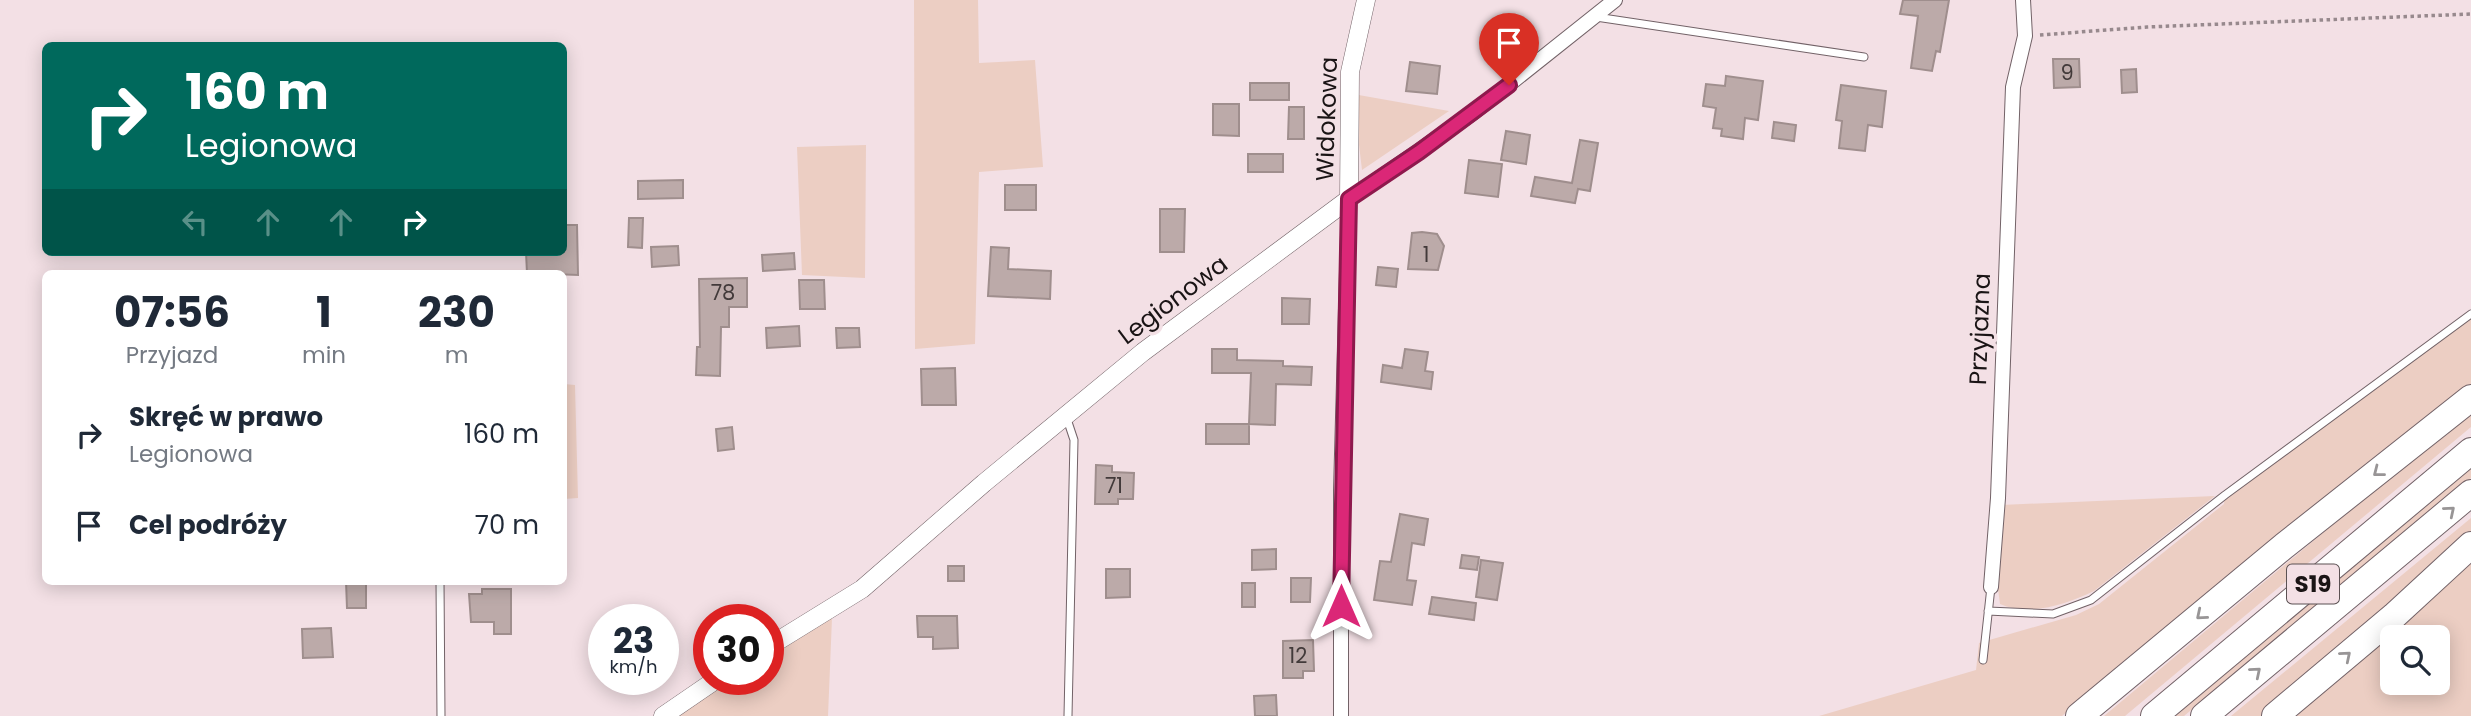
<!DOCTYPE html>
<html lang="pl">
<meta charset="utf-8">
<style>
body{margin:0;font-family:Poppins,sans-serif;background:#f2f2f3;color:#1f2937;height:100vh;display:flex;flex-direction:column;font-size:26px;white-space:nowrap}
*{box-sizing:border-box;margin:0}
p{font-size:23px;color:#747a83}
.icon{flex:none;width:38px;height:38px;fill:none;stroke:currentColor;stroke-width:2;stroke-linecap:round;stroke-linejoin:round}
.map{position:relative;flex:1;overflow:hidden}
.details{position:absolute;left:42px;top:270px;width:525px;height:315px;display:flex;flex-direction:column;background:#fff;border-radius:10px;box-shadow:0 4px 18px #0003}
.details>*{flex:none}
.top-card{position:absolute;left:42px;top:42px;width:525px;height:214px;border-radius:10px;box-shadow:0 4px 18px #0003;background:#00695c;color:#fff;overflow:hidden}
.buttons{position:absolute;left:2380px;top:625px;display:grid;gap:14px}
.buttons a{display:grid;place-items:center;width:70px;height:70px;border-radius:10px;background:#fff;box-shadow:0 4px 18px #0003;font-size:35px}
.speed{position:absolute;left:588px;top:604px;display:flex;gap:14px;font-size:35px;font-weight:700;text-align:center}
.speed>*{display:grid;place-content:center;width:91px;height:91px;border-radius:50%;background:#fff;box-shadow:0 4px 18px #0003;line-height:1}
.speed small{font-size:18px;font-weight:400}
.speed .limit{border:10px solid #d22;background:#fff;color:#111}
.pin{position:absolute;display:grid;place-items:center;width:60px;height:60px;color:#fff;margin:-72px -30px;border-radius:50% 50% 50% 0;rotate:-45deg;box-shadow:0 0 7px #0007}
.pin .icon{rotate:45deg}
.me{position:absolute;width:77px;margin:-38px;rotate:0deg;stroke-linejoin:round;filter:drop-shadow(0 0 5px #0008)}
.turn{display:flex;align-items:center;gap:24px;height:147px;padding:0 28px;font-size:32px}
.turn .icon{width:91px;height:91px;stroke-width:2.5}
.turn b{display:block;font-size:49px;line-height:60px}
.lanes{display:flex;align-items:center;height:66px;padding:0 28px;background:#0003;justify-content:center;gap:35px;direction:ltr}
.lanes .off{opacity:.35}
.eta{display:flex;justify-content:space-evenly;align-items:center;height:119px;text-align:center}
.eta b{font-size:42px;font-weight:700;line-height:49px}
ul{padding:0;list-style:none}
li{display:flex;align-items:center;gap:21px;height:91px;padding:0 28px}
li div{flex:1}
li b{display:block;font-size:26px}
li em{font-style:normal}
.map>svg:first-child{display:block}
</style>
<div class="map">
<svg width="2471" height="716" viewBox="0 0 2471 716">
<rect width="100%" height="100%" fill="#f3e0e5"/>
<path fill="#eccec3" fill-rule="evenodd" d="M914 0H978L979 63 1035 60 1043 167 979 172 975 344 915 349Z
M1353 94 1449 111 1362 170Z
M866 145 865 278 802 275 797 147Z
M2471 314V385L2362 469 2062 716H1819L1976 670 1979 643 2076 615 2099 604 2224 504 2225 495Z
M564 384 575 385 578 498 564 499Z
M2471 409V427L2125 716H2104Z
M2471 466V478L2184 716H2170Z
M2215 496 2094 591C2067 604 2029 617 2000 604L1998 589 1987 588 2001 505Z
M2471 518V534L2262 716H2231Z
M2471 561V716H2296ZM2392 637H2438V682H2392Z
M832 618 828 716H679L731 679H768V656Z"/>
<path fill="#bcaaa9" stroke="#9f8e8d" stroke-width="2" d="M1903 0H1949L1940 52 1936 51 1932 71 1911 68 1918 16 1900 14Z
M2053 59H2079L2080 87 2054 88Z
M1410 62 1440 66 1437 94 1406 91Z
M2136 69 2137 92 2122 93 2121 70Z
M1726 76 1763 81 1758 120 1745 118 1743 139 1721 136 1722 129 1713 128 1716 108 1703 106 1706 84 1725 86Z
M1250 83H1289V100H1250Z
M1841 85 1886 91 1882 127 1868 125 1865 151 1839 148 1842 121 1836 120Z
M1213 104H1239V136L1213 135Z
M1289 107H1304V139H1288Z
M1774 122 1796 125 1794 141 1772 138Z
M1506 131 1530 135 1526 164 1501 160Z
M1580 140 1598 143 1590 191 1578 189 1575 203 1531 196 1535 177 1572 183Z
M1248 154H1283V172H1248Z
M1469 160 1502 164 1498 197 1465 193Z
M683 180V198L638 199V181Z
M1005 185H1036V210H1005Z
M1160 209H1185L1184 252H1160Z
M629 218H643L642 248 628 247Z
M564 225H577L578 275 527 273 526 252H564Z
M1422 232 1437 234 1444 246 1438 270 1408 269 1412 233Z
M678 246 679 265 652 267 651 247Z
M991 247 1009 248 1008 269 1051 271 1050 299 988 296Z
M794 253 795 269 763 271 762 255Z
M1378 267 1398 269 1396 287 1376 285Z
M747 278V307H729V327H721L720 376 696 375 697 347H700L699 279Z
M799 280H824L825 309H800Z
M1282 298 1310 299 1309 324H1282Z
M799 326 800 346 767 348 766 328Z
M836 328H859L860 347 837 348Z
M1212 349H1237V360L1283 361V366L1312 367 1311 385 1276 384 1275 425 1249 424 1251 373H1212Z
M1405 349 1428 352 1425 371 1433 372 1431 389 1381 382 1383 365 1402 368Z
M955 368 956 405H922L921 369Z
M1206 424H1249V444H1206Z
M732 427 734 449 718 451 716 429Z
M1096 465 1112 466V472L1134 473 1133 499H1118V504H1095Z
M1400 514 1428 519 1424 545 1412 543 1407 580 1416 581 1412 605 1374 600 1380 561 1391 562Z
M1276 549V569L1252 570V550Z
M1462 555 1479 557 1477 570 1460 568Z
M1481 560 1503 563 1497 600 1476 597Z
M948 566H964V581H948Z
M1106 569H1130V597L1106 598Z
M1291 578H1311L1310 602H1291Z
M346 581H366V608H347Z
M1242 583H1255V607H1242Z
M482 589H511V634H494V622H471L469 594H482Z
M1432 597 1476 603 1474 620 1429 614Z
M917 616H957L958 648 933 649V637H918Z
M331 628 333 657 303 658 302 629Z
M1313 640 1314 671H1303V678H1283V641Z
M1276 695 1277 716H1255L1254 696Z"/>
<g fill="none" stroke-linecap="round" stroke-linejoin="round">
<defs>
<path id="service" d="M1596 17 1864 57
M1066 416 1074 440 1068 716
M440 581 441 716
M1988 611 2053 614 2091 600 2225 495 2471 314
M1983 660 1991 587"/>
<path id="minor" d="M1991 587 1998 498 2013 87 2025 36 2023 0
M1341 716V491L1349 199 1473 113 1615 0"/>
<path id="tertiary" d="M768 647 862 589 984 483 1143 352 1349 199 1350 72 1366 0
M663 716 717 679"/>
<path id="motorway" d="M2079 716 2284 546 2471 398
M2154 716 2471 451
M2204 716 2471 493
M2275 716 2394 616 2471 545"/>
</defs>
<use href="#service" stroke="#726267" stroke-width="9"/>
<use href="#minor" stroke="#726267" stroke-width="16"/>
<use href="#tertiary" stroke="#726267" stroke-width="19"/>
<use href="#motorway" stroke="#726267" stroke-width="28"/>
<path stroke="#97898d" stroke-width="3.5" stroke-dasharray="3.5 3.5" stroke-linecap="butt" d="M2040 35 2147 27 2471 14"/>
<use href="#service" stroke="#fff" stroke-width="7"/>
<use href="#minor" stroke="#fff" stroke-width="14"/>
<use href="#tertiary" stroke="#fff" stroke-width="18"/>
<use href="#motorway" stroke="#fff" stroke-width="26"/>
</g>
<defs><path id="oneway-chevron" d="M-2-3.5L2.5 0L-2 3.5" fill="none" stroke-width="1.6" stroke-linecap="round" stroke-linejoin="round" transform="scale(1.75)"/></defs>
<g stroke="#989596">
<use href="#oneway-chevron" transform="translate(2378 472) rotate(142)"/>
<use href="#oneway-chevron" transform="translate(2450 511) rotate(-40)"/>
<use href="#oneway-chevron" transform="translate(2201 615) rotate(140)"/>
<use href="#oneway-chevron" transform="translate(2346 656) rotate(-40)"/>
<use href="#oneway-chevron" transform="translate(2256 672) rotate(-40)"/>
</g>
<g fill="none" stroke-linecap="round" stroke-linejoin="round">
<defs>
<path id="route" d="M1341 606 1349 199 1419 152 1509 85"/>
</defs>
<use href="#route" stroke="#8e194d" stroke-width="18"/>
<use href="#route" stroke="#db2777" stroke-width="12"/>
</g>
<g text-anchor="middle" stroke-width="7" stroke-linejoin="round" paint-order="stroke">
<g font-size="21" fill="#423a3a">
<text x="2067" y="80">9</text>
<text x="1426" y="262">1</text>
<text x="723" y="300">78</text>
<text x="1114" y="493">71</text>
<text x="1298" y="663">12</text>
</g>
<rect fill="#f3e0e5" stroke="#5b5153" stroke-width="2" x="2287" y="564.5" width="52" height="39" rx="5"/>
<g font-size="23" font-weight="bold" fill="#1a1415">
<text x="2313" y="592">S19</text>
</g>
<g font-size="24" fill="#1a1415" stroke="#f3e0e5">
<text transform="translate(1327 119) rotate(-88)" y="8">Widokowa</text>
<text transform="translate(1173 300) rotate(-37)" y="8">Legionowa</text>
<text transform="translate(1980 329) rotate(-88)" y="8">Przyjazna</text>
</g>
</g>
</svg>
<div class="buttons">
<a><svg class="icon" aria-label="search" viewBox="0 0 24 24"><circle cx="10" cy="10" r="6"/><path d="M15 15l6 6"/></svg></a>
</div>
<div class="speed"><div>23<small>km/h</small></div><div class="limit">30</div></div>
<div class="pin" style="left:1509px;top:85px;background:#d93025"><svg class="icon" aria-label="arrive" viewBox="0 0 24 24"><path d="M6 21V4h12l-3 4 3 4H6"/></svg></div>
<svg class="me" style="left:1341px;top:606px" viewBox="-20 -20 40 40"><path d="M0-17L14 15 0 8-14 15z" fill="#db2777" stroke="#fff" stroke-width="4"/></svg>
<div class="top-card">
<div class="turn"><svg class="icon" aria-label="right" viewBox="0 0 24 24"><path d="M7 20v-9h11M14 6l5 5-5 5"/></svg><div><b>160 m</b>Legionowa</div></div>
<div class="lanes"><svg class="icon off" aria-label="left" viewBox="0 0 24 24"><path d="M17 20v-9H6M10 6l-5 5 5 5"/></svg><svg class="icon off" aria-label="ahead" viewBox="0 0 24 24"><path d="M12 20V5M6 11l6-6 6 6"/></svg><svg class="icon off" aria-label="ahead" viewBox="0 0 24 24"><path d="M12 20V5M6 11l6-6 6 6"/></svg><svg class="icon" aria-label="right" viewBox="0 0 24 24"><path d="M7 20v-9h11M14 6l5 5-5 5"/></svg></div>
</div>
<section class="details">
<div class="eta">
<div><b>07:56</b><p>Przyjazd</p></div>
<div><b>1</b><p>min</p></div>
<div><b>230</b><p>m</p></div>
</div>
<ul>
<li><svg class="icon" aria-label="right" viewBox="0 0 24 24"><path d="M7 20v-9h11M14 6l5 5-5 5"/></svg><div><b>Skręć w prawo</b><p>Legionowa</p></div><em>160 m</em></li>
<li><svg class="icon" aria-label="arrive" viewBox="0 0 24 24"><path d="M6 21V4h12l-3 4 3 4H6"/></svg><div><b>Cel podróży</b></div><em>70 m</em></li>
</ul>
</section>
</div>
